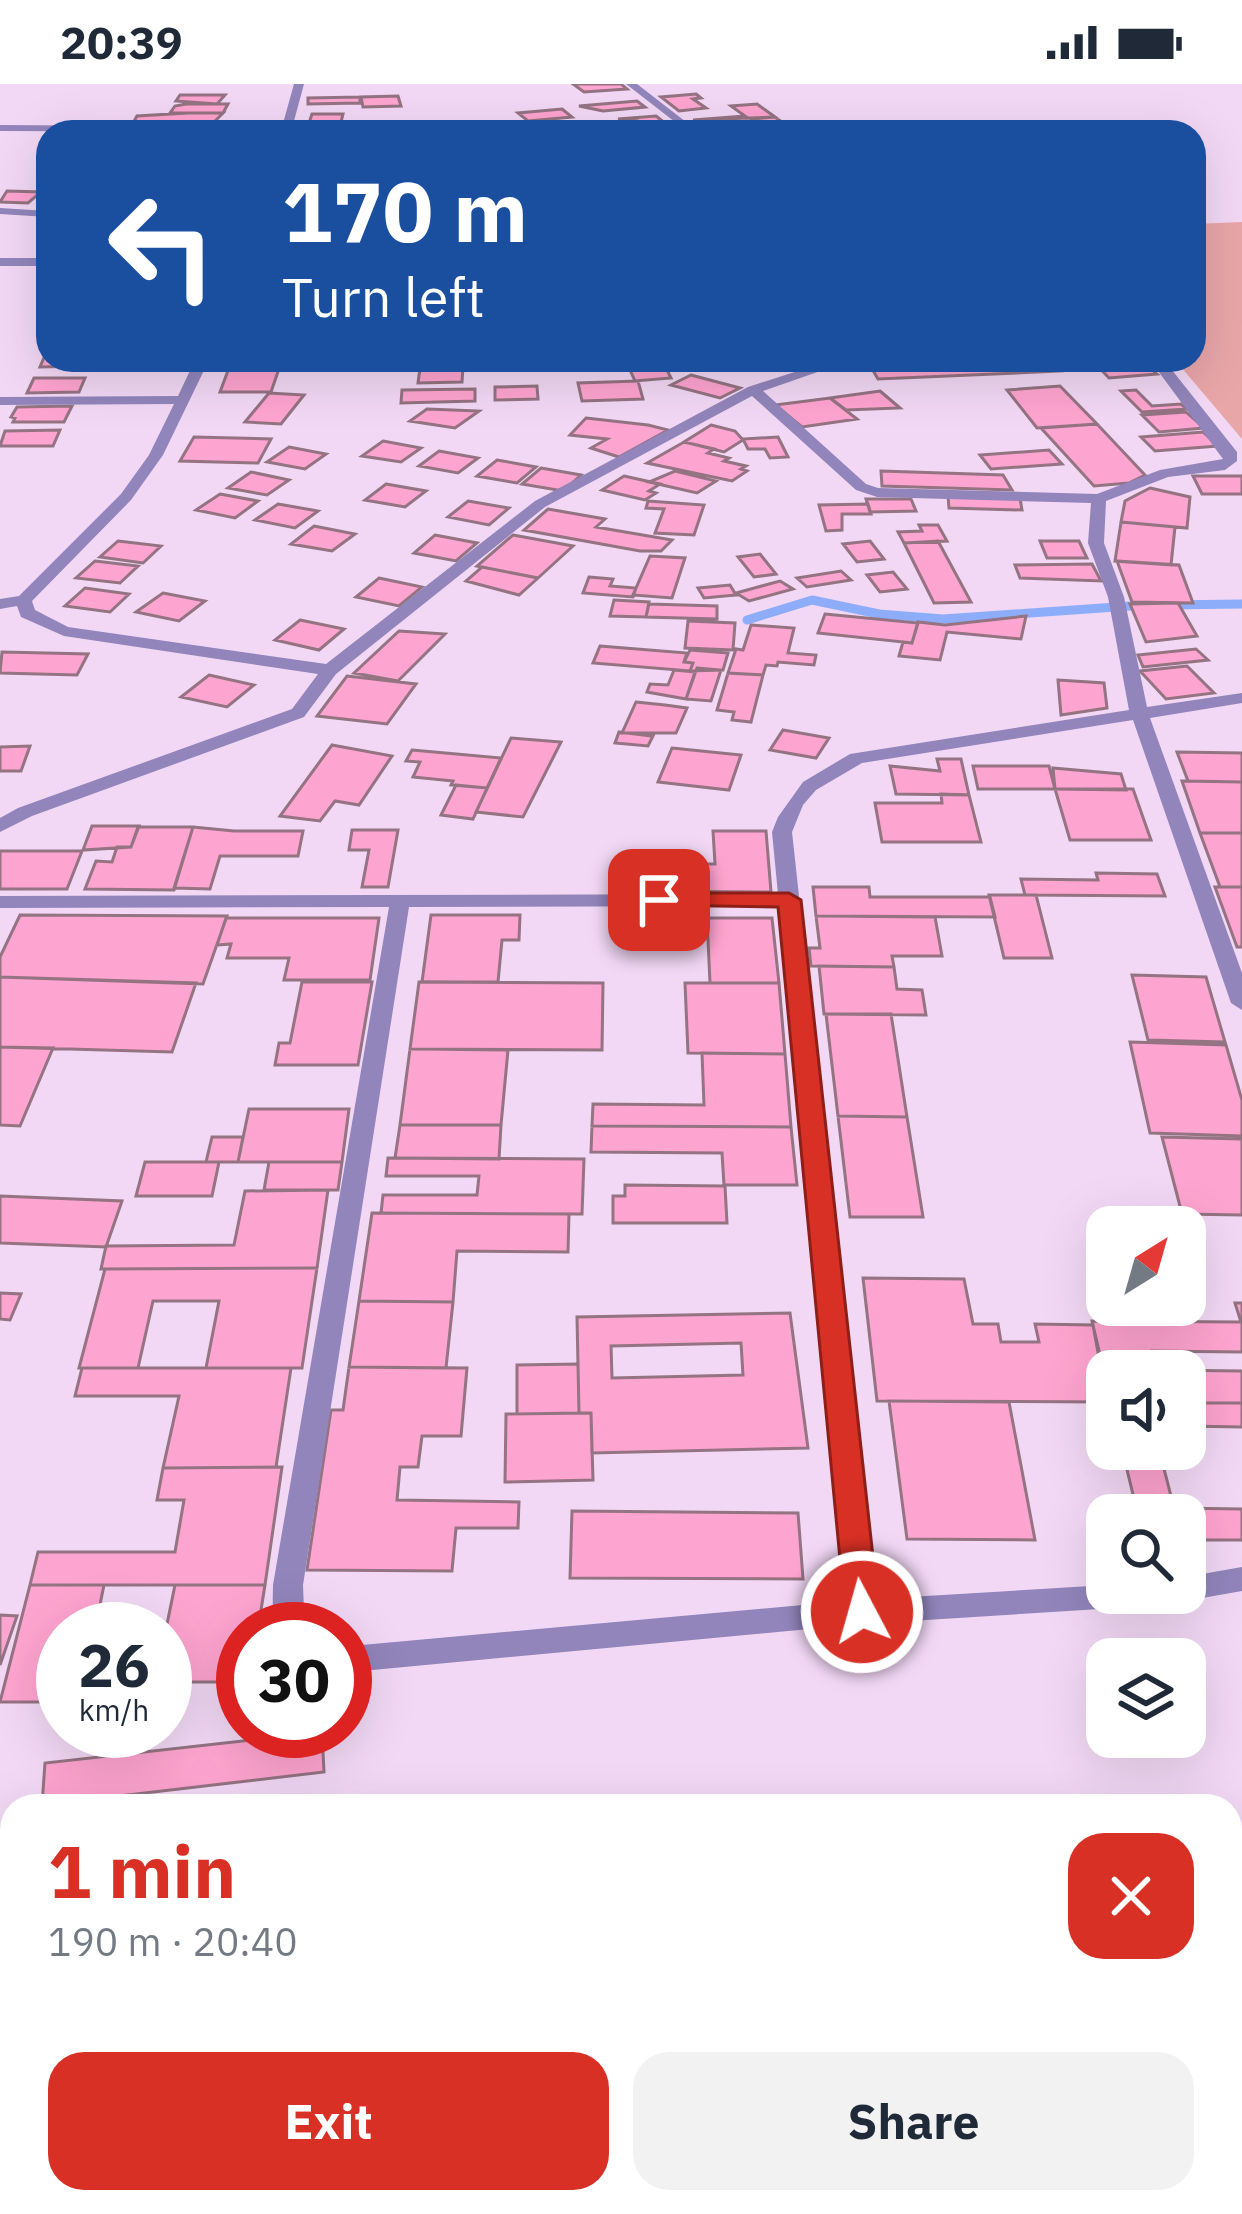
<!DOCTYPE html>
<meta charset="utf-8">
<style>
body{margin:0;font-family:"IBM Plex Sans",sans-serif;background:#f2f2f3;color:#1f2937;height:100vh;display:flex;flex-direction:column;font-size:45px;white-space:nowrap}
*{box-sizing:border-box;margin:0}
p{font-size:39px;color:#747a83}
.icon{flex:none;width:66px;height:66px;fill:none;stroke:currentColor;stroke-width:2;stroke-linecap:round;stroke-linejoin:round}
.map{position:relative;flex:1;overflow:hidden}
.sheet{position:absolute;left:0px;top:1710px;width:1242px;height:420px;display:flex;flex-direction:column;background:#fff;border-radius:36px 36px 0 0;box-shadow:0 12px 48px #0002}
.sheet>*{flex:none}
.guide{position:absolute;left:36px;top:36px;width:1170px;height:252px;border-radius:36px;box-shadow:0 12px 48px #0002;background:#1a4fa0;color:#fff;overflow:hidden}
.needle{width:78px;rotate:37deg}
.controls{position:absolute;left:1086px;top:1122px;display:grid;gap:24px}
.controls a{display:grid;place-items:center;width:120px;height:120px;border-radius:24px;background:#fff;box-shadow:0 12px 48px #0002;font-size:60px}
.speed{position:absolute;left:36px;top:1518px;display:flex;gap:24px;font-size:60px;font-weight:700;text-align:center}
.speed>*{display:grid;place-content:center;width:156px;height:156px;border-radius:50%;background:#fff;box-shadow:0 12px 48px #0002;line-height:1}
.speed small{font-size:30px;font-weight:400}
.speed .limit{border:18px solid #d22;background:#fff;color:#111}
.pin{position:absolute;display:grid;place-items:center;width:102px;height:102px;color:#fff;margin:-51px;border-radius:24px;box-shadow:0 6px 18px #0006}
.me{position:absolute;width:132px;margin:-66px;rotate:354deg;stroke-linejoin:round;filter:drop-shadow(0 0 9px #0008)}
.turn{display:flex;align-items:center;gap:42px;height:252px;padding:0 48px;font-size:54px}
.turn .icon{width:156px;height:156px;stroke-width:2.5}
.turn b{display:block;font-size:84px;line-height:102px}
.round{display:grid;place-items:center;flex:none;width:126px;height:126px;border-radius:36px;background:#f2f2f3}
.overview{display:flex;align-items:center;justify-content:space-between;height:204px;padding:0 48px}
h1{font-size:72px;font-weight:700;line-height:90px;color:#d93025}
.cta{display:flex;gap:24px;margin-top:auto;padding:24px 48px}
.cta a{flex:1;height:138px;border-radius:36px;background:#d93025;color:#fff;font-size:48px;font-weight:700;line-height:138px;text-align:center}
.cta a+a{background:#f2f2f3;color:#1f2937}
.status{display:flex;justify-content:space-between;align-items:center;height:84px;padding:0 60px;background:#fff;direction:ltr}
.status svg{height:33px;fill:currentColor}
.map>svg:first-child{display:block}
</style>
<div class="status"><b>20:39</b><svg viewBox="0 0 49 12"><path d="M0 12V9h3v3zM5 12V6h3v6zM10 12V3h3v9zM15 12V0h3v12zM26 1h20v11H26zM47 4h2v5h-2z"/></svg></div>
<div class="map">
<svg width="1242" height="2130" viewBox="0 0 1242 2130">
<rect width="100%" height="100%" fill="#f2d8f5"/>
<path fill="#e9a6a9" d="M1242 138V355L1175 276H1194V140Z"/>
<g fill="none" stroke-linecap="round" stroke-linejoin="round">
<path stroke="#8dadfb" stroke-width="9" d="M1165 521 1242 520
M747 536 812 516 879 530 943 535 1145 521"/>
</g>
<path fill="#fea4d0" stroke="#947382" stroke-width="3" fill-rule="evenodd" d="M573 0H621L627 5 584 8Z
M696 10 701 14 693 15 706 24 679 27 661 13Z
M180 11H225L217 20 176 17Z
M398 12 401 22 363 23 361 13Z
M360 13V19L308 20V14Z
M637 17 645 23 603 27 579 22Z
M186 20H228L223 29H170L175 22Z
M757 20 775 33 693 36 745 32 731 22Z
M562 25 572 33 528 37 518 29Z
M188 29H223L213 39H133L137 32Z
M312 30H343L340 42H308Z
M656 32 674 46 591 48 645 43 638 37 618 35Z
M775 33 793 46 708 48 697 39 759 41 751 35Z
M7 107 41 108 28 119 0 118Z
M46 269 48 276H93L90 282 40 283Z
M232 276H282L271 308H220Z
M433 276H537L538 280 434 283Z
M572 276H613L614 280 575 286Z
M1092 276H1141L1157 290 1109 294Z
M1053 277 1061 287 878 295 871 283 905 281 908 286Z
M463 283 462 298 418 299 420 284Z
M666 284 671 294 635 297 630 286Z
M691 291 740 304 720 314 671 301Z
M34 294H85L79 308 27 309Z
M638 297 643 315 582 317 578 299Z
M537 302 538 315 495 316V303Z
M1060 302 1097 340 1037 344 1007 306Z
M475 305V317L401 319 402 306Z
M1136 306 1152 322 1181 320 1187 325 1142 328 1121 307Z
M880 307 900 324 846 326 830 314Z
M269 309 304 311 281 340 245 338Z
M830 314 857 335 802 343 775 321Z
M72 322 64 338H13L15 334 11 333 17 323Z
M427 325 479 327 455 344 410 337Z
M1186 328 1204 344 1159 348 1142 331Z
M586 334 648 341 668 346 619 373 591 364 607 355 570 351Z
M1097 340 1145 391 1129 399 1094 402 1041 344Z
M711 341 735 347 743 356 724 368 684 358Z
M60 346 53 362H0L5 347Z
M1203 348 1218 362 1155 367 1141 353Z
M194 353 271 355 258 379 180 377Z
M778 353 788 373 770 374 765 365H748L743 355Z
M383 357 421 364 401 378 362 372Z
M684 358 714 365 708 369 729 374 724 377 746 382 741 385 747 387 732 397 647 379Z
M289 363 326 370 305 385 267 378Z
M1049 366 1062 380 991 385 980 371Z
M439 367 478 374 458 389 419 382Z
M497 376 536 383 517 399 477 392Z
M541 384 581 391 563 407 522 400Z
M675 387 716 397 697 409 649 398Z
M881 387 1003 391 1012 406 882 402Z
M251 388 289 396 267 411 228 404Z
M624 392 660 400 649 407 656 409 645 416 602 406Z
M1193 392H1242V410H1202Z
M386 400 426 407 405 423 365 416Z
M1150 404 1190 413 1187 444 1121 438 1125 417Z
M220 410 258 417 235 434 196 426Z
M948 412 1020 414 1022 426 949 424Z
M866 415H911L916 427 870 428Z
M468 417 509 424 489 441 448 433Z
M648 417 704 421 694 451 655 449 664 425 646 424Z
M278 420 318 427 295 444 255 436Z
M868 420 871 430H842V446L826 447 819 421Z
M548 425 605 435 596 443 672 456 661 467H640L524 446Z
M1121 438 1175 443 1171 481 1115 477Z
M919 441H938L947 457 904 459 898 448 922 447Z
M314 442 355 450 332 467 291 460Z
M435 451 477 459 456 477 414 469Z
M513 451 573 462 538 494 477 482Z
M118 457 161 462 143 479 100 473Z
M870 457 884 475 857 478 843 460Z
M938 457 971 518 934 519 904 459Z
M1040 457H1079L1087 474H1047Z
M760 470 776 490 754 493 738 473Z
M650 472 685 474 672 514 633 511Z
M95 477 138 482 120 499 76 494Z
M1117 477 1179 481 1193 519 1132 518Z
M1092 480 1101 497 1020 494 1015 481Z
M482 483 538 494 519 511 466 497Z
M841 487 851 496 807 503 797 494Z
M893 488 907 505 880 508 867 491Z
M589 493 613 495 610 502 636 504 633 513 583 509Z
M379 494 422 503 399 522 356 513Z
M780 497 793 505 749 517 736 509Z
M730 501 736 511 704 514 698 504Z
M85 504 129 510 110 528 65 522Z
M163 509 205 517 179 537 136 528Z
M614 516 649 518 646 533 610 532Z
M1178 519 1197 552 1146 558 1130 520Z
M649 520 717 522V535L646 533Z
M825 530 918 539 912 559 818 549Z
M1026 532 1021 555 947 548 940 576 899 572 903 558 912 559 918 538 945 541Z
M300 536 344 545 319 566 275 556Z
M688 537 735 539 733 566 685 564Z
M751 541 794 544 788 569 816 571 814 581 778 578 777 582 766 581 763 591 728 589 736 565 743 566Z
M399 547 445 550 398 597 354 589Z
M600 562 687 569 684 578 693 579 690 587 593 579Z
M1196 565 1208 576 1143 583 1138 571Z
M690 566 728 569 723 586 690 587 693 579 684 578Z
M2 568 88 570 77 591 0 589Z
M1187 582 1214 609 1166 615 1140 587Z
M697 584 721 586 711 617 686 615Z
M674 586 695 588 686 615 647 608 650 600 668 601Z
M728 589 763 591 751 638 732 636 734 628 717 626Z
M209 591 254 601 227 623 181 613Z
M347 592 416 600 387 640 317 632Z
M1058 596 1104 599 1107 624 1061 631Z
M636 618 665 621 687 624 676 649H622Z
M783 646 829 654 816 674 770 666Z
M619 648 651 652H653L648 662 615 659Z
M511 654 561 658 523 733 476 728Z
M332 661 392 672 359 721 335 717 320 737 280 732Z
M30 662 21 687H0V663Z
M672 664 741 671 729 706 658 698Z
M412 666 501 674 487 704 451 701 453 697 413 693 420 678 406 677Z
M1177 668 1242 669V698L1188 697Z
M937 675H961L969 711 896 710 890 682 940 687Z
M973 682H1049L1055 705H978Z
M1053 684 1121 690 1126 706 1055 705Z
M1182 697 1242 698V749H1200Z
M456 701 487 704 473 735 441 731Z
M1055 705H1133L1151 756H1070Z
M941 710 969 711 981 758H882L875 719H942Z
M92 742H139L131 763 83 766Z
M138 743H193L174 806 85 805 96 777 112 778 117 763H131Z
M193 743 234 747H303L298 772H220L210 805 174 804Z
M352 746H398L388 803H362L369 766H349Z
M713 747H766L771 808 637 807V780H715Z
M1200 749H1242V803H1220Z
M0 767H82L67 805H0Z
M1096 789 1157 790 1165 812 1025 811 1021 795 1098 796Z
M813 803H869L870 813H990L995 833 816 832Z
M1215 803H1242V863H1237Z
M989 811H1036L1052 874H1004Z
M20 831 227 832 203 900 0 893V873Z
M431 831H520L519 856H502L498 898H422Z
M816 832 935 833 942 872H892L894 883 811 882 809 864H820Z
M226 834H379L370 896H284L289 874H227L231 860 217 861Z
M707 834H772L779 899H710Z
M819 882 894 883 897 905 922 906 926 931 824 930Z
M1132 891 1206 893 1225 958 1148 956Z
M0 893 196 899 172 968 0 963Z
M302 898H372L358 981H275L279 959H290Z
M419 898 603 899 602 966 410 965Z
M685 899H779L785 970 688 969Z
M826 930H891L907 1033 838 1032Z
M1130 958 1226 961 1242 1016V1052L1150 1049Z
M0 963 53 964 20 1042 0 1041Z
M410 965 508 966 501 1041H400Z
M702 969 785 970 791 1043 592 1042 593 1020 704 1021Z
M249 1025H349L342 1078H238Z
M838 1032 907 1033 923 1133H850Z
M400 1041H501L499 1075 395 1074Z
M592 1042 791 1043 797 1101H724L722 1069 591 1068Z
M212 1053H243L238 1078H206Z
M1162 1053 1242 1055V1131L1182 1130Z
M388 1074 584 1075 582 1130 381 1129 383 1111H477L479 1092H386Z
M145 1078H219L212 1112H136Z
M269 1078H342L338 1106H264Z
M625 1101 725 1102 727 1139H613V1112H625Z
M328 1106 317 1184 101 1185 106 1162 234 1161 245 1107Z
M0 1112 122 1117 106 1163 0 1159Z
M372 1129 569 1130 568 1168 457 1167 453 1218 359 1217Z
M317 1184 302 1284H206L219 1217H153L138 1284H79L105 1185Z
M863 1194 964 1195 973 1240H998L1001 1258H1039L1035 1240 1093 1241 1107 1318 877 1317Z
M0 1209 21 1210 10 1236 0 1235Z
M359 1217 453 1218 446 1284 349 1283Z
M1235 1219H1242V1268L1152 1267 1157 1286 1242 1287V1319H1185V1287H1107V1300L1092 1237 1241 1238Z
M790 1229 808 1364 592 1369 591 1329H579L577 1233ZM741 1259 743 1291 612 1294 611 1262Z
M578 1280 579 1329 517 1330V1281Z
M349 1283 467 1284 461 1352H422L418 1383H400L397 1416 519 1418 518 1444H456L452 1487 307 1486 331 1326H343Z
M82 1284H291L276 1383 163 1384 179 1312H75Z
M889 1317 1009 1318 1035 1456 907 1455Z
M1185 1319H1242V1343L1185 1342Z
M591 1329 593 1396 505 1398 506 1330Z
M1122 1365H1159L1174 1424 1242 1425V1456H1185V1431H1138Z
M282 1383 265 1501H30L38 1468H175L184 1416H157L163 1384Z
M572 1427 798 1429 803 1495 570 1494Z
M30 1501H104L95 1545H63V1618H0Z
M175 1501H265L258 1545H243V1598H165V1550Z
M0 1531 17 1532 0 1581Z
M322 1648 324 1688 42 1721 45 1679Z
M12 1845V1903L0 1904V1846Z"/>
<g fill="none" stroke-linecap="round" stroke-linejoin="round">
<path fill="#9185bb" fill-rule="evenodd" d="M294 0H304L291 48 0 47V41L282 43Z
M626 0H637L699 48H688Z
M0 124 48 127V133L0 130Z
M48 140V182H0V174H38L36 163 42 143Z
M195 276H209L163 371 131 416 32 517 35 526 68 543 326 580 535 417 748 303 832 276H852L763 307 866 400 878 404 1097 410 1160 386 1223 375 1150 276H1164L1237 368V377L1225 386 1168 393 1106 417 1104 459 1124 513 1147 623 1242 609V619L1150 634 1242 889V926L1231 919 1133 636 862 679 816 706 803 721 792 748 876 1515 1107 1501V1509H1185V1493L1242 1483V1507L1185 1517 1176 1514 1163 1521 862 1540 362 1587 345 1581V1556L362 1561 846 1517 779 822 409 823 303 1501 304 1527 319 1545H283C270 1534 273 1517 273 1501L389 823 0 824V812L778 810 772 748 778 733 803 698 850 670 1129 626 1108 513 1088 459 1091 419 877 413 856 406 752 312 545 423 336 590 304 633 32 732 0 748V734L18 724 292 625 318 590 64 552 21 533 17 522 0 525V515L19 512 121 410 149 371 174 320 0 321V313L178 312Z"/>
</g>
<path fill="#d93025" stroke="#8d1f18" stroke-width="3" d="M659 809H789L801 816 879 1528 874 1538 862 1542 850 1538 845 1528 778 823 651 821 648 816Z"/>
</svg>
<div class="controls">
<a><svg class="needle" viewBox="-14 -14 28 28"><path d="M0-13l5 13h-10z" fill="#e53935"/><path d="M0 13l5-13h-10z" fill="#747a83"/></svg></a>
<a><svg class="icon" aria-label="sound" viewBox="0 0 24 24"><path d="M4 9h4l5-4v14l-5-4H4zM17 9q2 3 0 6"/></svg></a>
<a><svg class="icon" aria-label="search" viewBox="0 0 24 24"><circle cx="10" cy="10" r="6"/><path d="M15 15l6 6"/></svg></a>
<a><svg class="icon" aria-label="layers" viewBox="0 0 24 24"><path d="M12 4l9 5-9 5-9-5zM3 14l9 5 9-5"/></svg></a>
</div>
<div class="speed"><div>26<small>km/h</small></div><div class="limit">30</div></div>
<div class="pin" style="left:659px;top:816px;background:#d93025"><svg class="icon" aria-label="arrive" viewBox="0 0 24 24"><path d="M6 21V4h12l-3 4 3 4H6"/></svg></div>
<svg class="me" style="left:862px;top:1528px" viewBox="-20 -20 40 40"><circle r="17" fill="#d93025" stroke="#fff" stroke-width="3"/><path d="M0-11L8 9 0 5-8 9z" fill="#fff"/></svg>
<div class="guide">
<div class="turn"><svg class="icon" aria-label="left" viewBox="0 0 24 24"><path d="M17 20v-9H6M10 6l-5 5 5 5"/></svg><div><b>170 m</b>Turn left</div></div>
</div>
<section class="sheet">
<div class="overview"><div><h1>1 min</h1><p>190 m · 20:40</p></div><a class="round" style="background:#d93025;color:#fff"><svg class="icon" aria-label="close" viewBox="0 0 24 24"><path d="M6 6l12 12M18 6L6 18"/></svg></a></div>
<div class="cta"><a>Exit</a><a>Share</a></div>
</section>
</div>
